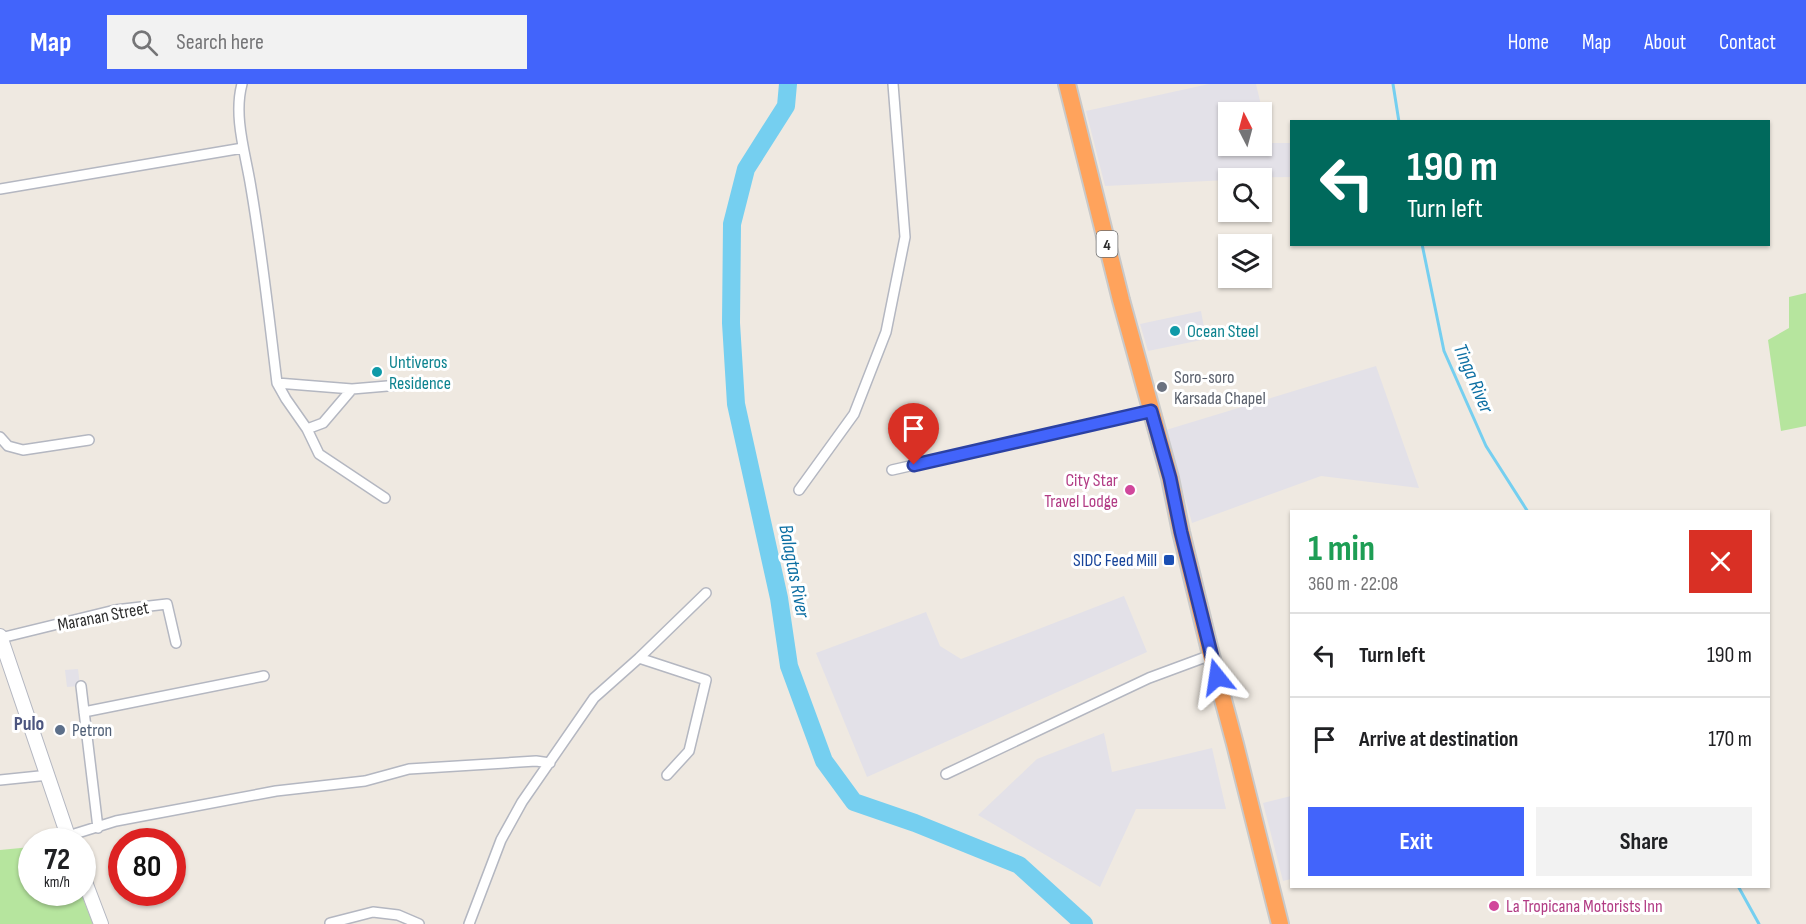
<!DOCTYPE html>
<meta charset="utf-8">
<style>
body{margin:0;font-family:"Sofia Sans Condensed",sans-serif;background:#f2f2f2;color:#202124;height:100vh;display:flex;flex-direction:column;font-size:22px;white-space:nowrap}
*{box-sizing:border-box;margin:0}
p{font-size:20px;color:#757577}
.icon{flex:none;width:33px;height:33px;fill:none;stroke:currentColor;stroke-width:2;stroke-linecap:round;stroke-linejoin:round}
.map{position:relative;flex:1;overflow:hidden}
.panel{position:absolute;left:1290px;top:426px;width:480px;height:378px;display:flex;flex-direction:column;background:#fff;border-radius:0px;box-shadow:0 2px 4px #0004}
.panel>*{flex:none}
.top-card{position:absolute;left:1290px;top:36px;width:480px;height:126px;border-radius:0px;box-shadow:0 2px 4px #0004;background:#00695c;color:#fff;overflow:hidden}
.needle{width:39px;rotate:354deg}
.buttons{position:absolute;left:1218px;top:18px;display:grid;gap:12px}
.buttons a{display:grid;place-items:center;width:54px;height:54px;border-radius:0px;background:#fff;box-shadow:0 2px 4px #0004;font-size:30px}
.speed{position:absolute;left:18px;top:744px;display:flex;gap:12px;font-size:30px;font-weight:700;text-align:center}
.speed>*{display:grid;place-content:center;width:78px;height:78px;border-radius:50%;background:#fff;box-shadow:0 2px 4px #0004;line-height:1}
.speed small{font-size:15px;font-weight:400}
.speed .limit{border:9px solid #d22;background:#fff;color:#111}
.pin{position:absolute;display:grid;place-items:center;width:51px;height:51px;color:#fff;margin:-62px -26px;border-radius:50% 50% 50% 0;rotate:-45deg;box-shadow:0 0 6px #0007}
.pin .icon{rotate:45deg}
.me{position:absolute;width:66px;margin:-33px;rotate:345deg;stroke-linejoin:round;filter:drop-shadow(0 0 4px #0008)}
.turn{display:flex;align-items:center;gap:21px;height:126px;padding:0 18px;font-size:27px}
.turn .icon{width:78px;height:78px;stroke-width:2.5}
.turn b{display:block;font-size:42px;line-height:51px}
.round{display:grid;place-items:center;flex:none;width:63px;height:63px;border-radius:0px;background:#f2f2f2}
.head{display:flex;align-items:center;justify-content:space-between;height:102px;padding:0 18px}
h1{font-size:36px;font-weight:700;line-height:45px;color:#1e9e55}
.cta{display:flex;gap:12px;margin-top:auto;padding:12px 18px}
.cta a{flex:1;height:69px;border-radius:0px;background:#4264fb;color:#fff;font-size:24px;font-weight:700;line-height:69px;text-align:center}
.cta a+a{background:#f2f2f2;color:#202124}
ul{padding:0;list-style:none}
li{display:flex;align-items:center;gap:18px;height:84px;padding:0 18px;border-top:2px solid #e0e0e0}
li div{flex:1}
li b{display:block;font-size:22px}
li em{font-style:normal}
header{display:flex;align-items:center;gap:36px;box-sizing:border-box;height:84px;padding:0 30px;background:#4264fb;color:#fff}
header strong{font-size:28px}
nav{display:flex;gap:33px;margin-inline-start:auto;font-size:21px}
.search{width:420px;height:54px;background:#f2f2f2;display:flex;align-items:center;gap:15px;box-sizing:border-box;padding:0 21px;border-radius:0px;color:#757577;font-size:22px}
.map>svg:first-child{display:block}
</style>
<header>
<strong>Map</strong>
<div class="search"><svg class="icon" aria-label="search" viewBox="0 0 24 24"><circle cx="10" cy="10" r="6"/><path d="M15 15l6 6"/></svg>Search here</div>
<nav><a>Home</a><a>Map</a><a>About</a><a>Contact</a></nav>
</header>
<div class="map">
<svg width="1806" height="840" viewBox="0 0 1806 840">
<rect width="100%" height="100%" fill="#efe9e1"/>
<path fill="#e3e1e8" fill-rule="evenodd" d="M1209 0H1256L1270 59H1291V93L1228 94V96L1105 102 1086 27ZM1228 28H1262V62H1228Z
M1201 227 1206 255 1148 267 1140 240Z
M1376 282 1419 404 1321 392 1192 439 1166 346Z
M1124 512 1147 568 867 693 816 569 926 528 940 562 961 575Z
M78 585 80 602 67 603 65 586Z
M1104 649 1112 688 1212 664 1226 725H1136L1100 803 978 731 1037 675Z
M1291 712V795L1283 797 1263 719Z"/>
<path fill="#b6e59e" d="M1806 209V342L1781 347 1768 256 1789 244V213Z
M31 763 32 808 81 809 93 840H0V766Z"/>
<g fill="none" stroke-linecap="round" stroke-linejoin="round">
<path stroke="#75cff0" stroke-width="3" d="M1393 0 1399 38
M1422 160 1444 267 1486 362 1528 428
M1738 802 1759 840"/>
<path stroke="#75cff0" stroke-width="18" d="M788 0 786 22 746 85 732 140 731 239 736 320 779 514 789 582 824 677 854 718 915 739 1019 781 1084 840"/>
<defs>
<path id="street" d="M242 0C233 33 246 71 251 104 262 168 269 234 277 299L286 315 307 345 319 370 385 414
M0 105 243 64
M277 299 352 305 399 301
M307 345 323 339 352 305
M0 353 8 362 23 366 89 356
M892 386 1151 327
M799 406 854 330 886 248 905 153 893 0
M1 554 115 526 167 520 176 559
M639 574 706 596 689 667 667 691
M81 602 98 744
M84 628 264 592
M946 690 1149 594 1211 571
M0 696 49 691
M68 752 116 737 276 707 365 697 409 685 536 677 550 679
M330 839 373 828 398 831 419 840
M469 840 501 756 522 718 594 614 639 574 706 509"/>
<path id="secondary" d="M0 552 70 758
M82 790 101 840"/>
<path id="highway" d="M1067 0 1121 216 1170 394 1181 448 1211 571 1235 660 1280 840"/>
</defs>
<use href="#street" stroke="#b4b7c1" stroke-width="12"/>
<use href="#secondary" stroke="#b4b7c1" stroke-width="16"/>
<use href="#highway" stroke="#c9c9c9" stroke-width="20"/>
<use href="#street" stroke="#fff" stroke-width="9"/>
<use href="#secondary" stroke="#fff" stroke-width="14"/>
<use href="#highway" stroke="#ffa35c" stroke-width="16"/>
</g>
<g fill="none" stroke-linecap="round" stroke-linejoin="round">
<defs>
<path id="route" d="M914 381 1151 327 1170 394 1181 448 1217 593"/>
</defs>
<use href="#route" stroke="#2b41a3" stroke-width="15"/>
<use href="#route" stroke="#4264fb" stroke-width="10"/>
</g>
<g fill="#0f9aa8" stroke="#fff" stroke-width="2">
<circle cx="1175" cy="247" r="6"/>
<circle cx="377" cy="288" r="6"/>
</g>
<circle fill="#6b7280" stroke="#fff" stroke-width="2" cx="1162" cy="303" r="6"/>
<g fill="#d1479c" stroke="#fff" stroke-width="2">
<circle cx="1130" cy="406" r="6"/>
<circle cx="1494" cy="822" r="6"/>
</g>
<rect fill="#1a4fb4" stroke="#fff" stroke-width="2" x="1163" y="470" width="12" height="12" rx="3"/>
<circle fill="#5c6f8a" stroke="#fff" stroke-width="2" cx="60" cy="646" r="6"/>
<g text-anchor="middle" stroke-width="6" stroke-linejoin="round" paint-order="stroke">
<rect fill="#fff" stroke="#6d6d6d" stroke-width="1.5" x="1096.5" y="147" width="21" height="26" rx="4.5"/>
<g font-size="16" font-weight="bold" fill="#2e2e2e">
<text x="1107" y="166">4</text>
</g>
<g font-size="18" fill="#0d838f" stroke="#fff" text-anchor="start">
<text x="1187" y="253">Ocean Steel</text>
<text x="389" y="284">Untiveros<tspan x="389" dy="21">Residence</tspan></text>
</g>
<g font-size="18" fill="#5b616d" stroke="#fff" text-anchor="start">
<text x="1174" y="299">Soro-soro<tspan x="1174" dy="21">Karsada Chapel</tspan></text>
</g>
<g font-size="18" fill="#b23c85" stroke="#fff" text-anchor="end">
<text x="1118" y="402">City Star<tspan x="1118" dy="21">Travel Lodge</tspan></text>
<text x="1506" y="828" text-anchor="start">La Tropicana Motorists Inn</text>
</g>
<g font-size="18" fill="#164399" stroke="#fff" text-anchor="end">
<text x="1157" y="482">SIDC Feed Mill</text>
</g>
<g font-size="18" fill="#2e2e2e" stroke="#fff">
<text transform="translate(103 532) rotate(-11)" y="6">Maranan Street</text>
</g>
<g font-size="18" fill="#4e5e75" stroke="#fff" text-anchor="start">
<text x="72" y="652">Petron</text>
</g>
<g font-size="20" font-style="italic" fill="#0d6fa3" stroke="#fff">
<text transform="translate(1474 294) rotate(67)" y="7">Tinga River</text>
<text transform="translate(795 487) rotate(79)" y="7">Balagtas River</text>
</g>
<g font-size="20" font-weight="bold" fill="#4d5680" stroke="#fff">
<text x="29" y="646">Pulo</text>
</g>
</g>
</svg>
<div class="buttons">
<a><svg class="needle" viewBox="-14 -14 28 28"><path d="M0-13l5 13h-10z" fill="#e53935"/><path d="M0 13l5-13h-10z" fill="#757577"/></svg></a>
<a><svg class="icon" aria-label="search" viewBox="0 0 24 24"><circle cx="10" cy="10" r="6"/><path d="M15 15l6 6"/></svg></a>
<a><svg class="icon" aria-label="layers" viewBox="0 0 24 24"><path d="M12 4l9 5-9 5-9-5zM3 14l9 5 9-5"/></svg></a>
</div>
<div class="speed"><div>72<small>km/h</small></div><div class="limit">80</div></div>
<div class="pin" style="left:914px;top:381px;background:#d93025"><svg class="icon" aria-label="arrive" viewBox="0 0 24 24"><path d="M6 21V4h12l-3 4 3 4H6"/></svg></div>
<svg class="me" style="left:1217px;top:593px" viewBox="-20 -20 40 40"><path d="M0-17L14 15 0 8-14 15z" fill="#4264fb" stroke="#fff" stroke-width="4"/></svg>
<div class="top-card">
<div class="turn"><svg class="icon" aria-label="left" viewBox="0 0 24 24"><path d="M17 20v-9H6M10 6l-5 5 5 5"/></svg><div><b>190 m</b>Turn left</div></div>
</div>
<section class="panel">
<div class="head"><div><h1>1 min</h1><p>360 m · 22:08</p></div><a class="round" style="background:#d93025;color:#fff"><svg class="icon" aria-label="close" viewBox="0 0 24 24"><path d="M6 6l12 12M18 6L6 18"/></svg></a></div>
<ul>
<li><svg class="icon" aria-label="left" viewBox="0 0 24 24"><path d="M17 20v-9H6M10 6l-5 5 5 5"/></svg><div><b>Turn left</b></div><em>190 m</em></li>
<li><svg class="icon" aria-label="arrive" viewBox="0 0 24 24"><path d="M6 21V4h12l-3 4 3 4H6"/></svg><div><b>Arrive at destination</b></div><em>170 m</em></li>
</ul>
<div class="cta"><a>Exit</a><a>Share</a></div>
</section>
</div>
